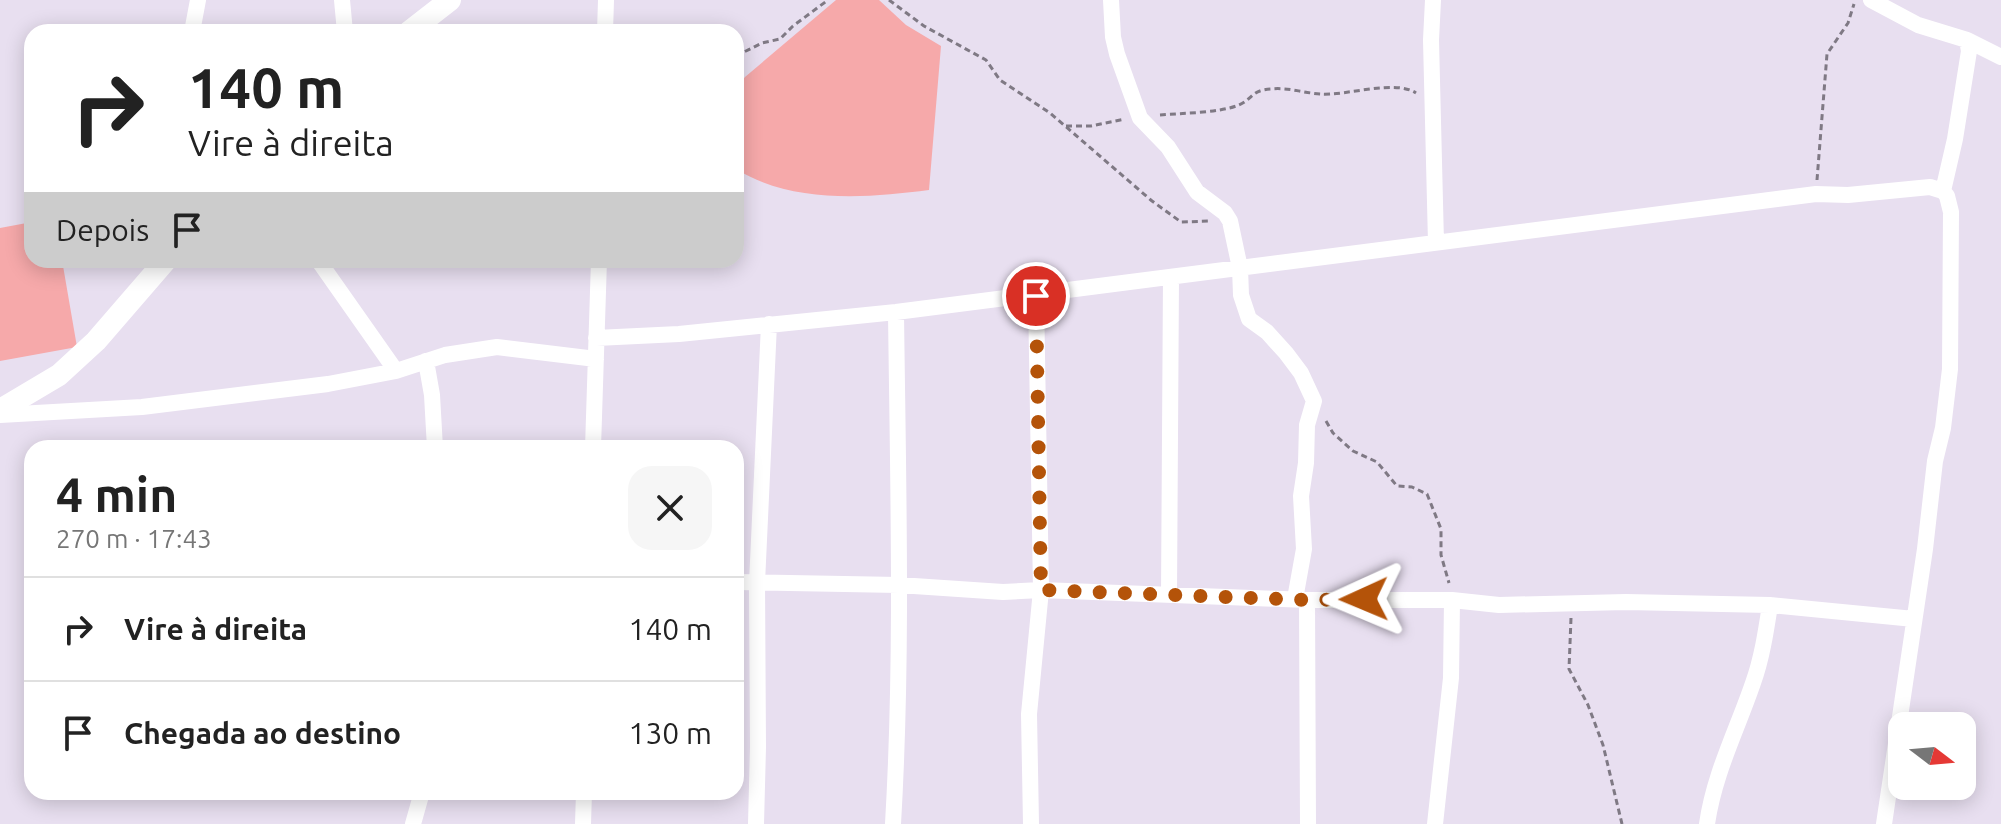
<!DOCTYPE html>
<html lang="pt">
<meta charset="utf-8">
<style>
body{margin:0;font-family:Ubuntu,sans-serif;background:#f6f6f6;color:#222;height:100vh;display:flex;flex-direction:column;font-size:30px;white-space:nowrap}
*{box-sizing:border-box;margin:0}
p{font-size:26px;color:#767676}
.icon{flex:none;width:44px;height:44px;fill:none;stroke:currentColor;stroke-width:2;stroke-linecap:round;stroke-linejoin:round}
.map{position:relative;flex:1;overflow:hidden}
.drawer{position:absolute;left:24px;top:440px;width:720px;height:360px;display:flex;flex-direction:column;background:#fff;border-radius:24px;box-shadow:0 4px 20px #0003}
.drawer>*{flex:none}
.guide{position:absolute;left:24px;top:24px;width:720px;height:244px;border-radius:24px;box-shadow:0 4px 20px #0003;background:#fff;color:#222;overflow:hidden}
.needle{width:52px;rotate:106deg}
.buttons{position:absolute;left:1888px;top:712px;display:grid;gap:16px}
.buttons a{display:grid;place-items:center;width:88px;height:88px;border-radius:16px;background:#fff;box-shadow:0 4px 20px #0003;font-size:40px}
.pin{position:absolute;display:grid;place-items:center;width:68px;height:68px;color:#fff;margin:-34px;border:4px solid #fff;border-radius:50%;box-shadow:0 2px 8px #0007}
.me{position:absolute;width:88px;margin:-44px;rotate:269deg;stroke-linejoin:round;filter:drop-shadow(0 0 6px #0008)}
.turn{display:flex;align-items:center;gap:28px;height:168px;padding:0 32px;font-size:36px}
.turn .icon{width:104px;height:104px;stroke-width:2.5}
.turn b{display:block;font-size:56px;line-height:68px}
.then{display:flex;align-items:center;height:76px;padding:0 32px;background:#0003;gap:16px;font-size:30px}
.round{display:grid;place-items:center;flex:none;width:84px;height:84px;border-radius:24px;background:#f6f6f6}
.headline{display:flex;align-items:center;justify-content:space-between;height:136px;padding:0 32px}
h1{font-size:48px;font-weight:700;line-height:60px}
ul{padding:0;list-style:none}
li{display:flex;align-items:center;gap:24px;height:104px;padding:0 32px;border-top:2px solid #e0e0e0}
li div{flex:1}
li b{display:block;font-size:30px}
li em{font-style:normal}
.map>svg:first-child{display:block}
</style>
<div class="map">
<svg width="2001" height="824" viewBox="0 0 2001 824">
<rect width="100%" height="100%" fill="#e8dff0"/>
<path fill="#f6a9aa" d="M836 0H879L906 25 941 46 929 190C867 198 792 204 736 169V88L745 77Z
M32 222V260H62L77 347 0 361V228Z"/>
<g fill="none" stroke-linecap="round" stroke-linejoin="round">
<path stroke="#7f7984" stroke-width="3" stroke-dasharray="6 4" stroke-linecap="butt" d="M889 0 924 26 986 60 1000 80 1050 113 1152 201 1181 222 1211 221
M736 56 762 43 780 39 793 26 828 0
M1160 115C1183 113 1219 113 1239 105 1253 99 1251 90 1271 89 1287 87 1304 93 1320 94 1347 96 1395 79 1416 93
M1066 126H1091L1125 119
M1817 180 1827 54 1848 23 1854 4
M1326 421 1333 433 1353 451 1377 462 1397 486 1412 487 1427 494 1441 529V555L1449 583
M1571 618 1569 669 1588 705 1603 745 1622 824"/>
<path stroke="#fff" stroke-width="16" d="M342 0 345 32
M1111 0 1113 37 1117 54 1140 118 1168 147 1197 192 1225 213 1230 221 1240 268 1241 295 1249 319 1267 332 1286 353 1301 373 1314 401 1307 425 1306 463 1301 496 1304 549 1295 599
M1433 0 1431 40 1436 243
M1871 0 1918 25 1967 40 1969 51 1955 139 1943 191
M192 32 198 0
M605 32 606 0
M1967 40 2001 57
M318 260 396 371
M596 338 679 334 896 312 1816 194 1848 195 1930 187 1943 191 1947 196 1951 212 1950 369 1943 428 1935 461 1925 549 1884 824
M426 361 432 395 435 448
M0 415 142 407 328 384 396 371 445 355 497 347 596 359
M593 448 599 260
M736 582 899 585 1003 592 1041 590 1307 600H1452L1499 605 1626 602 1770 605 1914 619
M1169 595 1171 277
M1307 600 1308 824
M413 824 422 792
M583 824 584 792
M756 824 758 747 757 583 769 324
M893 824C903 654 898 483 896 312
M1031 824 1029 714 1041 590 1036 296
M1435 824 1451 678 1452 600
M1707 824C1714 774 1737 730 1753 683 1762 658 1766 631 1770 605"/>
<path stroke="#fff" stroke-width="22" d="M409 32 450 0
M0 410 59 375 96 341 166 260"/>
</g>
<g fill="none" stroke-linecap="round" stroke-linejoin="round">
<path stroke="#b45309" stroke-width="14" stroke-dasharray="0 25.2" d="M1036 296 1041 590 1307 600 1364 599"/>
</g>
</svg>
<div class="buttons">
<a><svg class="needle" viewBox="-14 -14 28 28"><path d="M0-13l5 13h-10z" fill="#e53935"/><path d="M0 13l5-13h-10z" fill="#767676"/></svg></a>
</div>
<div class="pin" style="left:1036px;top:296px;background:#d93025"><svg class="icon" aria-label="arrive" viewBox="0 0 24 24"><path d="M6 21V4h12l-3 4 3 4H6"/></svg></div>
<svg class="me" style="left:1364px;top:599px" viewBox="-20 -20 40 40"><path d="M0-17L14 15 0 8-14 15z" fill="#b45309" stroke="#fff" stroke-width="4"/></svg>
<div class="guide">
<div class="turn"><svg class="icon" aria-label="right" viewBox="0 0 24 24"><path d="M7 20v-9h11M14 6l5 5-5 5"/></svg><div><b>140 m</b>Vire à direita</div></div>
<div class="then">Depois<svg class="icon" aria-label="arrive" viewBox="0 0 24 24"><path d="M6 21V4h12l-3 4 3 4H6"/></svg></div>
</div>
<section class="drawer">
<div class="headline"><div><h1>4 min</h1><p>270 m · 17:43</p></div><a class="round"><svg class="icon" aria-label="close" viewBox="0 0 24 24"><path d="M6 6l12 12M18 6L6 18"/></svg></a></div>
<ul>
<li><svg class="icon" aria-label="right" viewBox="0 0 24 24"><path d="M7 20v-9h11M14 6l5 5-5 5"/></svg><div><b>Vire à direita</b></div><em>140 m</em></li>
<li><svg class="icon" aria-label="arrive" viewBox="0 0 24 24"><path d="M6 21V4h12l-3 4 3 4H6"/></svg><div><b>Chegada ao destino</b></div><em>130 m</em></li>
</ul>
</section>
</div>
